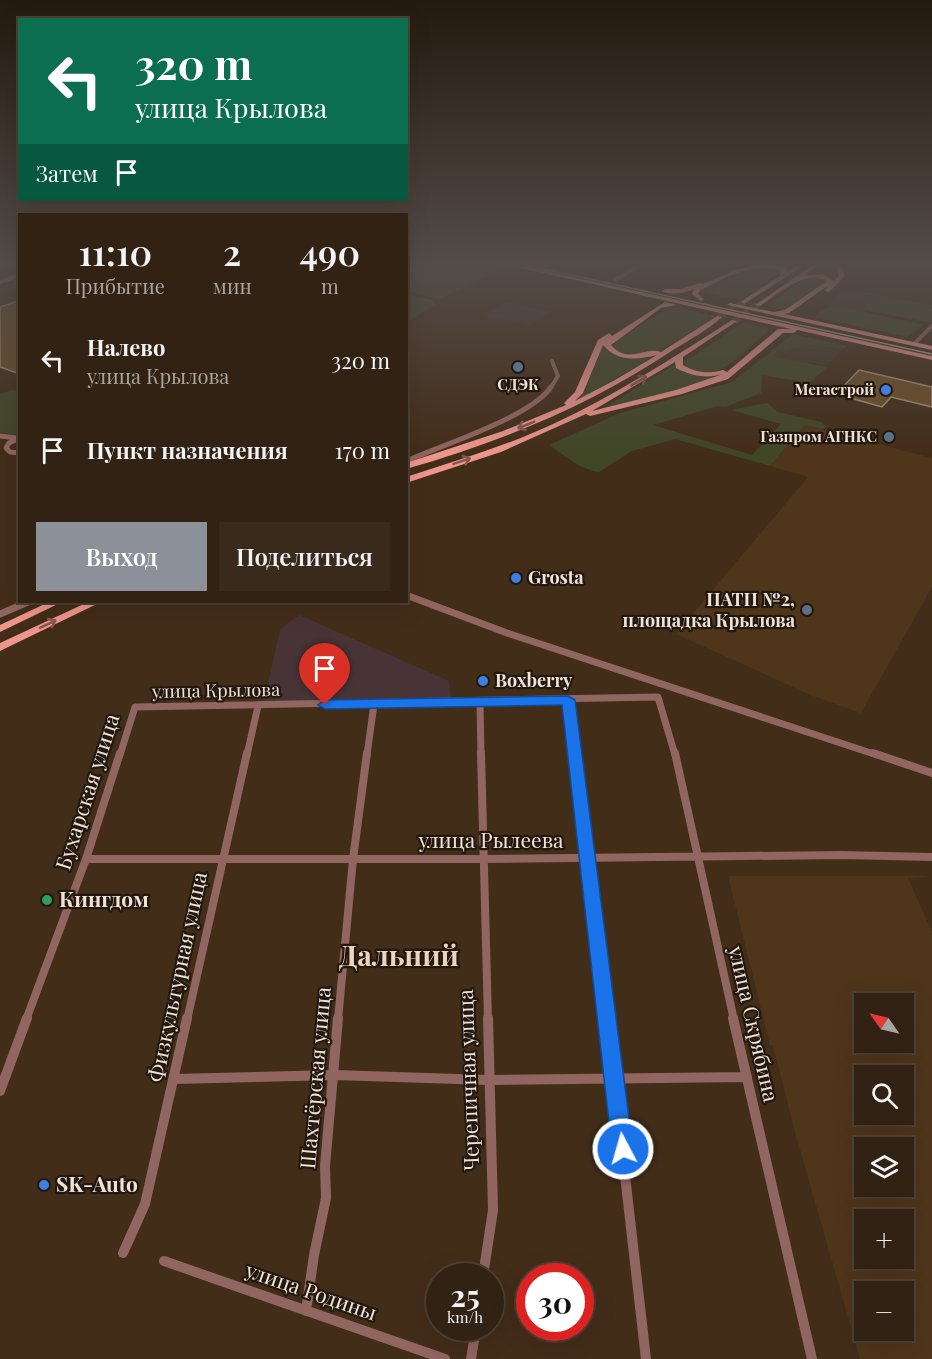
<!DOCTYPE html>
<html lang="ru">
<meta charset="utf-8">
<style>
body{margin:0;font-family:"Playfair Display",serif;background:#3a2a1c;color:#f1f3f6;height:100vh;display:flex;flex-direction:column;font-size:22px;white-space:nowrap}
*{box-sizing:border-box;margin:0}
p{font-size:20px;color:#a8a4a0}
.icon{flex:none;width:33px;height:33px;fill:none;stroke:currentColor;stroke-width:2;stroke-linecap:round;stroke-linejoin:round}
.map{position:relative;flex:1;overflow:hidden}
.sheet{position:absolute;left:18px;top:213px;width:390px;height:390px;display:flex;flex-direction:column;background:#322213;border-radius:0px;box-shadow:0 6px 24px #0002,0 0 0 2px #4d3f33}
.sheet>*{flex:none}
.top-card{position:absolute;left:18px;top:18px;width:390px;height:183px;border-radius:0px;box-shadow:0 6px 24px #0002,0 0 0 2px #4d3f33;background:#0b6e4f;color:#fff;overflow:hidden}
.needle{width:39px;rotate:304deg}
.controls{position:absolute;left:854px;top:993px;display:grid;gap:12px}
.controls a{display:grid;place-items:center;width:60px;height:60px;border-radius:0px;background:#322213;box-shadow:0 6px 24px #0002,0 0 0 2px #4d3f33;font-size:30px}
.speed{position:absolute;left:426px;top:1263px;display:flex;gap:12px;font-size:30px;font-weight:700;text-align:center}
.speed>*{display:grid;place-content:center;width:78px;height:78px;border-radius:50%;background:#322213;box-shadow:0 6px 24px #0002,0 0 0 2px #4d3f33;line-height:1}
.speed small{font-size:15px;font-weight:400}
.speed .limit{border:9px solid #d22;background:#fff;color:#111}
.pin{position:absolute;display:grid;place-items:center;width:51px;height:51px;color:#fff;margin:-62px -26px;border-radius:50% 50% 50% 0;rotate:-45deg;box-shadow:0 0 6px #0007}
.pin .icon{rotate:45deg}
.me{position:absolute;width:66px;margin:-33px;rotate:354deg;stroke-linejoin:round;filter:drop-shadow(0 0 4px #0008)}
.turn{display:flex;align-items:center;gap:21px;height:126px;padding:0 18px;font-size:27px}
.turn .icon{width:78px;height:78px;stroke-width:2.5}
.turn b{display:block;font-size:42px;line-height:51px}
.then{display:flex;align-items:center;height:57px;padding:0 18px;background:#0003;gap:12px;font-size:22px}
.eta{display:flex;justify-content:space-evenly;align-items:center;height:102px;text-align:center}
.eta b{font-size:36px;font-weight:600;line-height:42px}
.button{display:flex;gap:12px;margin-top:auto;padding:12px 18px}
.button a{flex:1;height:69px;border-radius:0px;background:#8c9099;color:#fff;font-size:24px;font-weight:600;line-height:69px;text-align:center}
.button a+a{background:#3a2a1c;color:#f1f3f6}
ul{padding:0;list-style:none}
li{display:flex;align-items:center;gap:18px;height:90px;padding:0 18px}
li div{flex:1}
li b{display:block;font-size:22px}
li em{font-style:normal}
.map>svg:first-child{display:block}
</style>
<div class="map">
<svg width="932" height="1359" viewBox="0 0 932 1359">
<rect width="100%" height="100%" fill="#422d19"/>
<path fill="#45372a" d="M844 291 880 298 865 312 828 305Z
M815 345 843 349 826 366 809 362 806 365 773 357 777 351Z"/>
<path fill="#4f351a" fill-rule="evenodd" d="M805 425 932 458V587L861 713 813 696 676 634 808 477 770 466Z
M728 876H932L908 878 932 932V1359H860L795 1132 773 1045H770ZM864 1004H903V1042H864ZM864 1076H903V1114H864ZM864 1148H903V1186H864ZM864 1220H903V1258H864ZM864 1292H903V1330H864Z"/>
<path fill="#483436" d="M507 302 552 312 529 326 484 315Z
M299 615 449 681 451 699 264 704 280 629Z"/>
<path fill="#414627" d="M427 264H490L505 267 440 299 407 291 406 273Z
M762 265 782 270V272L738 300 697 291Z
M815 276 829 281 786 311 766 306 805 278Z
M854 291 932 305V321L928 322 869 311 864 309 868 303 872 304 875 301 873 300 875 296 850 292Z
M407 294 432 300 436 304 407 322Z
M671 306 715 316C691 331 638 376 613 346L617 341Z
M831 306H838L923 325 907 337 804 315 814 316Z
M743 323 768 328V331C747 349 712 391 684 365L685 361Z
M793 334 847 346 843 349 815 345 777 351 774 357 827 367 809 383 762 375 761 393 725 407 718 406 653 425 752 455 781 424 731 410 767 403 778 412 821 422 827 427 822 429 805 425 770 466 675 439 632 451 599 472C581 470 564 455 549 445L620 413 732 382Z
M602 345C612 359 635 359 651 358L574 403 585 391Z
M674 365 689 374 715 377 701 384 602 409Z
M13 390 19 392V435L0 433V394Z"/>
<path fill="#6c4d27" stroke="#a79177" stroke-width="1.5" d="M20 300V374L0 367V307Z
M859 370 932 387V407L891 397 882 407 836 394Z"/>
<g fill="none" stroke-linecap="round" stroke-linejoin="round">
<path stroke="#5c4835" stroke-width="7" stroke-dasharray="7 4" stroke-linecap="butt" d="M719 317 744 302
M734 321 758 305"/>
<path stroke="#916560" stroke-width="4" d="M406 272 424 264
M615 280 642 264
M914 344 932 326
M550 389 558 376 552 361"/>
<path stroke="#916560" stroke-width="5" d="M0 436 17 438
M20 438 9 443 6 448 10 452 20 453
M406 461C440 446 531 417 551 387"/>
<path stroke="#916560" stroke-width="7" d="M406 595 507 633 877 755
M0 614 28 602
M568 700 575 755
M480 702 481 755
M120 755 135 707 658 697 675 755
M247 755 258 706
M367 755 374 704"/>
<path stroke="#916560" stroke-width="8" d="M481 753 488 1020
M575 753 608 1020
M675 753 734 1020
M873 753 932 773
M86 859H483L841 855 932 857
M26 1020 86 859 120 753
M187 1020 247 753
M338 1020 353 859 367 753"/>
<path stroke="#916560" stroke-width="10" d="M607 1018 646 1359
M733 1018 812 1359
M175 1079 335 1075 488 1080 747 1077
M0 1091 27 1018
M123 1253 145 1204 187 1018
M164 1261 445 1359
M483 1276 493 1210 488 1018
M306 1311 314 1255 326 1198 325 1166 338 1018
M471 1359 476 1328"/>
<path fill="#c58079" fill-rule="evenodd" d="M20 273V277L0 284V280Z"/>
<path fill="#ee958c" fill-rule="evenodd" d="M504 264H514L932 356V360L797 330 794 333H783L728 379 682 394 590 416 586 414 501 452 406 483V477C456 461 506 446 553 424 616 395 674 357 732 320L737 321 683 357V365C696 373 708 374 723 370L727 372 778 329H791ZM675 362 676 368C691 376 707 379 723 374L676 390 592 411Z
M761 264H774L786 268 787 272 799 264H806L744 304 741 302 742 301 780 276 781 270C752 261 725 279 700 290L698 294 704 299 701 301 692 294 694 289C684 293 671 296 662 291L665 289H681L700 283 703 284 738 269Z
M814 264H821L805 275 823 274 834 281 839 276 835 264H841L845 276 829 292 824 291 829 285 789 313 784 314 932 346V350L727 305 730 303 774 312 785 310 827 281C806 268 777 295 760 306L755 305Z
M665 302 677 305 661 308 611 345C629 365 645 346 661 352L717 316 722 317C708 330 689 340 673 350 591 405 501 442 406 469V463L503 431 566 405 564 403 575 392 598 340 609 333 612 336ZM603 345C617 362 637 360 657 355L615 380 575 401 583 393Z
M49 602H62L0 632V625Z
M88 602H101L0 651V643Z"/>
<path stroke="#b5a596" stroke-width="1.5" d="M521 264 932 354"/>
</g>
<defs><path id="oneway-shaft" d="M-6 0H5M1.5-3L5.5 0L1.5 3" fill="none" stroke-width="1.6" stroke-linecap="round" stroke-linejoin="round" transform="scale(1.5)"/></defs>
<g stroke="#88564e">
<use href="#oneway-shaft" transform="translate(639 381) rotate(-31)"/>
<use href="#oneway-shaft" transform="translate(526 425) rotate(158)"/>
<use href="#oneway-shaft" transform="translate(462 461) rotate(-19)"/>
<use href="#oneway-shaft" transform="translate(48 624) rotate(-25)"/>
</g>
<linearGradient id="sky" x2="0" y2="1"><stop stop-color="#24190e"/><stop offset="0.58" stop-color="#544c49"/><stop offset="1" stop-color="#544c49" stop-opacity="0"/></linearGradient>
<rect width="932" height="454" fill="url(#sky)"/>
<path fill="#1a73e8" stroke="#114b97" stroke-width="1.5" d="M568 696 575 700 633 1149 630 1156 623 1159 615 1156 612 1149 562 705 325 709 318 705 325 700Z"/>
<g fill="#5c6f8a" stroke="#22180f" stroke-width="2">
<circle cx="518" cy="367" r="6"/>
<circle cx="889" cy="437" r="6"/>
<circle cx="807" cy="610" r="6"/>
</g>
<g fill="#3f7fe0" stroke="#22180f" stroke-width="2">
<circle cx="886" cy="390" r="6"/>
<circle cx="516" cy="578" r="6"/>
<circle cx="483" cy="681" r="6"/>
<circle cx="44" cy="1185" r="6"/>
</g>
<circle fill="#2e9e5b" stroke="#22180f" stroke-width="2" cx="47" cy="900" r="6"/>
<g text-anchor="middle" stroke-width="4.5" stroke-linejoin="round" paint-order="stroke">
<g font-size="15" font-weight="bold" fill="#f0e2d6" stroke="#22180f" text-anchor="end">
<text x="518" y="390" text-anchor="middle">СДЭК</text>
<text x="874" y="395">Мегастрой</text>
<text x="877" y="442">Газпром АГНКС</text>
</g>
<g font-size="18" font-weight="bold" fill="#f0e2d6" stroke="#22180f" text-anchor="start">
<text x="528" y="584">Grosta</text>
<text x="795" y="606" text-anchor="end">ПАТП №2,<tspan x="795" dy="21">площадка Крылова</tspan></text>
<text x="495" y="687">Boxberry</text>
</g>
<g font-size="18" fill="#f0e2d6" stroke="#22180f">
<text transform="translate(216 691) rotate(-1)" y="6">улица Крылова</text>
</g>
<g font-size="21" fill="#f0e2d6" stroke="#22180f">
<text transform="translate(88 792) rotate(-72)" y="7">Бухарская улица</text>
<text x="491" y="848">улица Рылеева</text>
<text transform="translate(178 977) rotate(-78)" y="7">Физкультурная улица</text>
<text transform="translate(753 1024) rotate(77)" y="7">улица Скрябина</text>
<text transform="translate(316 1078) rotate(-85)" y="7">Шахтёрская улица</text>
<text transform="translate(469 1080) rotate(-92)" y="7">Черепичная улица</text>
<text transform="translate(311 1292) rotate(19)" y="7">улица Родины</text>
</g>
<g font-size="21" font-weight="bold" fill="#f0e2d6" stroke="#22180f" text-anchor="start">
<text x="59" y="907">Кингдом</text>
<text x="56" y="1192">SK-Auto</text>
</g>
<g font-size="28" font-weight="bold" fill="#efd4bc" stroke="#22180f">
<text x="399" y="966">Дальний</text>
</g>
</g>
</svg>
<div class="controls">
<a><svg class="needle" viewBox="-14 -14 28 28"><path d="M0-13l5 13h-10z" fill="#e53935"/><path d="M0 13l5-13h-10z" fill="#a8a4a0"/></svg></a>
<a><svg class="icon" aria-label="search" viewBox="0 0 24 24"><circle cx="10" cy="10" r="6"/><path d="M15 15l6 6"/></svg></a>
<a><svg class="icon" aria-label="layers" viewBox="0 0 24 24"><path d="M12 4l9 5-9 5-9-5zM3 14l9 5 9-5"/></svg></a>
<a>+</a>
<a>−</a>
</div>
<div class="speed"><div>25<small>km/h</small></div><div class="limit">30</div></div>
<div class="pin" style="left:325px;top:705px;background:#d93025"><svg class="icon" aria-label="arrive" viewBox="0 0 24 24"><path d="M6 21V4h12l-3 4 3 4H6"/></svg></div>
<svg class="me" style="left:623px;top:1149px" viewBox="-20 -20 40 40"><circle r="17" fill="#1a73e8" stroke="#fff" stroke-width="3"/><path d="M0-11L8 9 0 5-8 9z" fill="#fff"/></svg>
<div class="top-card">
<div class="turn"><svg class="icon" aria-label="left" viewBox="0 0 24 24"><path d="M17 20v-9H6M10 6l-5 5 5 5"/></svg><div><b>320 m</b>улица Крылова</div></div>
<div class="then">Затем<svg class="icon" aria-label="arrive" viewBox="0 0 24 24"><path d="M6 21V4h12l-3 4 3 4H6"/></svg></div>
</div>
<section class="sheet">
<div class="eta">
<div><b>11:10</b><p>Прибытие</p></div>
<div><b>2</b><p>мин</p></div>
<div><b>490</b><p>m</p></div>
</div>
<ul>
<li><svg class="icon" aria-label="left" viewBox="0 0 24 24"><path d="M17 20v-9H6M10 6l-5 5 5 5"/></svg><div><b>Налево</b><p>улица Крылова</p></div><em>320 m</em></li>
<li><svg class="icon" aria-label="arrive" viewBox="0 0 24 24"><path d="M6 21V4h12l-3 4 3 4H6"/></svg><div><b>Пункт назначения</b></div><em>170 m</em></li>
</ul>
<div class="button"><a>Выход</a><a>Поделиться</a></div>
</section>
</div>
